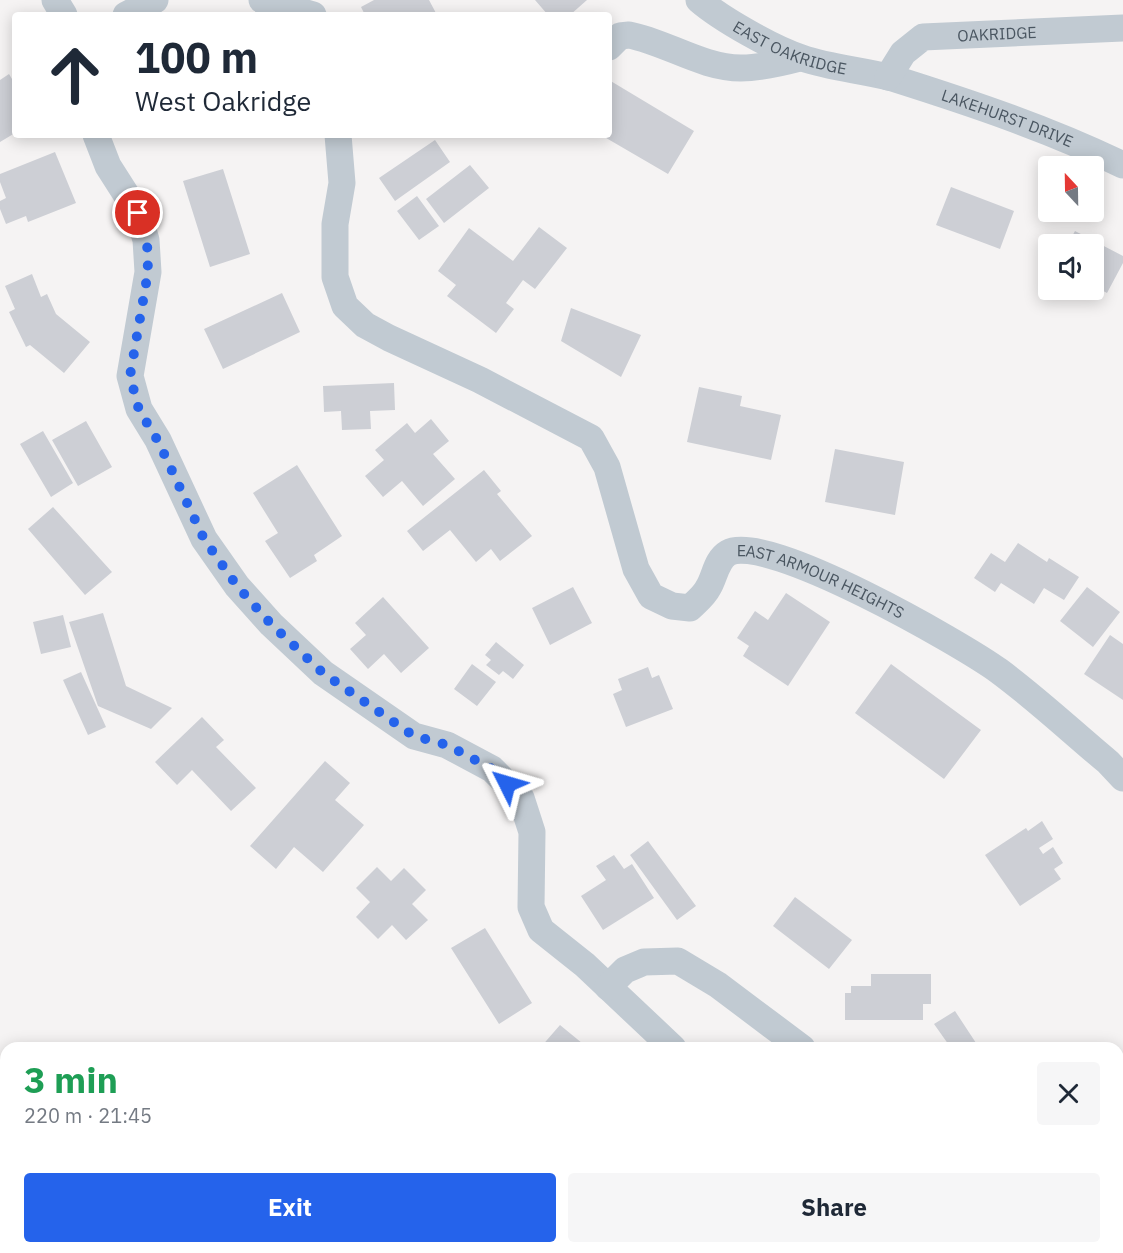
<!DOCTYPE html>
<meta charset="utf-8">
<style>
body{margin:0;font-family:"IBM Plex Sans",sans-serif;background:#f6f6f7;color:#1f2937;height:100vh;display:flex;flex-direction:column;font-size:22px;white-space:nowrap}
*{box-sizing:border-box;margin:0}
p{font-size:20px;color:#747a83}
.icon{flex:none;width:33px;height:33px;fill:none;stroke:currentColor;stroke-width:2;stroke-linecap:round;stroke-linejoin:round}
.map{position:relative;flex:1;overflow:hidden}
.details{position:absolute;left:0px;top:1042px;width:1124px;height:212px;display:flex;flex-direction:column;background:#fff;border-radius:18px 18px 0 0;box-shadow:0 3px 15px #0003}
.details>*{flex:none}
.banner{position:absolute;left:12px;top:12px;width:600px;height:126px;border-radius:6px;box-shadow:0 3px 15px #0003;background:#fff;color:#1f2937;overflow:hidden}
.needle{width:39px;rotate:338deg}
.fabs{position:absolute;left:1038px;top:156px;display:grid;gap:12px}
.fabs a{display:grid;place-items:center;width:66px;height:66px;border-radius:6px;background:#fff;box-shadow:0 3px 15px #0003;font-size:30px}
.pin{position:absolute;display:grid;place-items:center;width:51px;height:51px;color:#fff;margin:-26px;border:3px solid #fff;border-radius:50%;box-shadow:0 2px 6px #0007}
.me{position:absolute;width:66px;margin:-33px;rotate:310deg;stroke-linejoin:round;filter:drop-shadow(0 0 4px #0008)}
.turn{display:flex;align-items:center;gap:21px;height:126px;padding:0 24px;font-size:27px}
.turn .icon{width:78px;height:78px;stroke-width:2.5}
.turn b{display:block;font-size:42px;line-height:51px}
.round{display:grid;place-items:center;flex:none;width:63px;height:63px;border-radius:6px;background:#f6f6f7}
.head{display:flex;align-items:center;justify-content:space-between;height:102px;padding:0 24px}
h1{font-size:36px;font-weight:700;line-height:45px;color:#1e9e55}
.action{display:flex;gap:12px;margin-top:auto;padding:12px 24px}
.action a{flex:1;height:69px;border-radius:6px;background:#2563eb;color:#fff;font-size:24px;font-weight:700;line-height:69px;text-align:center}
.action a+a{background:#f6f6f7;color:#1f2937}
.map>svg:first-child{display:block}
</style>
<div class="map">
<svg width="1123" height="1253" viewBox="0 0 1123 1253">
<rect width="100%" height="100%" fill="#f5f3f3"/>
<path fill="#cdcfd5" d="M374 0H429L437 15H365L361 7Z
M535 0H587L570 15H548Z
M9 74 15 84V133L0 142V80Z
M609 80 694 131 668 174 601 135H609Z
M435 140 450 162 395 201 379 178Z
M55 152 76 203 28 222 26 216 6 224 0 209V201L6 198 0 182V174Z
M470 165 489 188 444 223 426 199Z
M223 169 250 254 210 267 183 181Z
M951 187 1014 211 1000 249 936 225Z
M417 196 439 226 419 240 397 211Z
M539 227 567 248 535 289 523 280 506 303 514 309 496 333 447 296 456 285 438 271 469 228 513 261Z
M1075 231 1123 256V263L1107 293 1094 286V244H1068Z
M32 274 41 297 47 294 56 314 90 342 64 373 30 345 26 347 9 312 15 309 5 286Z
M282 293 300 332 223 369 204 329Z
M571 308 641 335 621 377 561 341Z
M394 383 395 410 370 411 371 429 342 430 341 411 324 412 323 386Z
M699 387 742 396 740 406 781 415 771 460 687 442Z
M431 419 449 441 433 454 455 479 423 506 402 481 383 497 365 476 384 460 375 450 407 423 415 433Z
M86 421 112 467 78 486 52 440Z
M43 431 73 483 51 497 20 444Z
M835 449 904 462 895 515 825 502Z
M297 465 342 536 314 555 317 561 290 578 265 541 278 533 253 493Z
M484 470 501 491 497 494 532 536 500 561 491 549 476 562 450 530 423 551 407 531Z
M53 507 112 572 85 595 28 529Z
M1018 543 1047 562 1049 558 1079 577 1064 600 1044 588 1034 604 1001 583 995 592 974 578 991 553 1005 562Z
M573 587 592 623 550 645 532 608Z
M1087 587 1120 612 1093 647 1060 621Z
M786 593 830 622 788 686 743 656 749 646 737 638 755 611 768 620Z
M383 597 429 648 401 673 384 654 368 669 350 649 366 635 355 623Z
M103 613 126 686 172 708 151 729 98 706 69 622Z
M63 615 71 647 41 654 33 622Z
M1110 635 1123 644V700L1084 674Z
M496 642 524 665 513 679 503 671 499 675 486 665 491 660 485 655Z
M472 664 496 682 477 706 454 689Z
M891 664 981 730 944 779 855 713Z
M648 667 652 678 659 675 673 709 626 727 613 694 622 690 618 679Z
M81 672 106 727 88 735 63 680Z
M202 717 224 740 216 747 256 788 231 811 192 770 177 785 155 762Z
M325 761 350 783 335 800 364 825 323 872 294 847 276 869 250 846Z
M1042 821 1053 839 1039 848 1043 854 1053 847 1063 863 1054 869 1061 879 1020 906 985 855 1026 828 1028 831Z
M648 841 696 906 677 920 630 855Z
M614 855 624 869 632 864 654 898 603 930 581 896 606 880 596 866Z
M377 867 391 881 404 868 426 890 412 904 428 920 406 940 392 925 378 939 356 917 370 902 356 888Z
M795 897 852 940 829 969 773 926Z
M485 928 532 1003 499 1024 451 948Z
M871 974H931V1004H923V1020H845V993H851V986H871Z
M955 1011 978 1046 975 1048H951L934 1024Z
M560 1025 588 1048H540Z
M0 1144 6 1149V1192L0 1187Z
M751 1248H780L783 1253H749L747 1250Z
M913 1248H951L948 1253H921Z"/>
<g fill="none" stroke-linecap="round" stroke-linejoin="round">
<g stroke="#c1cad2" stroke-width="27">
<path d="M55 0 64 15"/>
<path d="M262 0 313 15"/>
<path id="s1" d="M699 0C721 19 774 49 802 58 831 68 862 70 892 78 971 103 1049 129 1123 165"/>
<path d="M126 15 155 0"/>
<path d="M609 47 620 36 629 35C666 42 702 68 741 68 761 68 781 63 800 58"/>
<path id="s2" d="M888 77 903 53 923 37 1123 28"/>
<path d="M96 135 108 166 138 213 146 240 148 272 130 376 139 409 158 440 204 539 237 586 271 624 323 673 414 736 447 745 492 769 521 798 532 832 531 907 541 930 585 965 673 1048"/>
<path id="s3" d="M338 135 342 183 335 224V277L345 306 365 325 389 338 480 380 591 438 607 467 636 569 651 596 672 606 690 608C696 602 704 596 708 588 715 577 716 560 728 553 765 531 962 644 999 671 1037 699 1072 732 1108 762L1123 778"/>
<path d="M608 987 625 970 644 962 678 961 718 985 802 1048"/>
<path d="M1118 1201 1123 1204"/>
<path d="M810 1248 813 1253"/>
</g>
<path stroke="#b3c2d1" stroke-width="33" d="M0 1227 6 1231
M30 1248 37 1253"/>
</g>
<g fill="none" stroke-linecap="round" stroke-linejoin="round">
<path stroke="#2563eb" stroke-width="10" stroke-dasharray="0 18" d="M138 213 147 240 148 272 130 376 139 410 158 441 204 539 237 586 271 624 323 673 414 736 447 745 492 769 507 784"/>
</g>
<g text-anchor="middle" stroke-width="4.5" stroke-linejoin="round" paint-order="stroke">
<g font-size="16" fill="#4a5661" stroke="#fff">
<text dy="6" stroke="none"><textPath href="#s2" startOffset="128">OAKRIDGE</textPath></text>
<text dy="6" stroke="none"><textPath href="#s1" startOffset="104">EAST OAKRIDGE</textPath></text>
<text dy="6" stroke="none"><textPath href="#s1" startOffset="333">LAKEHURST DRIVE</textPath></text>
<text dy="6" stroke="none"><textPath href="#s3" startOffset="832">EAST ARMOUR HEIGHTS</textPath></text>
</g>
</g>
</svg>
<div class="fabs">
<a><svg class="needle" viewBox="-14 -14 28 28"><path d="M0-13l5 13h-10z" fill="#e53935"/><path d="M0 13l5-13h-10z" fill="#747a83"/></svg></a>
<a><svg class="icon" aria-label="sound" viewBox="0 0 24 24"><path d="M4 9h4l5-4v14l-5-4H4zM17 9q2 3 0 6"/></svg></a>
</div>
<div class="pin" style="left:138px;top:213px;background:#d93025"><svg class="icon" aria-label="arrive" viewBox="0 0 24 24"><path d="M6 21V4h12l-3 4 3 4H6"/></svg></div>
<svg class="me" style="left:507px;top:784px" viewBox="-20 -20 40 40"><path d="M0-17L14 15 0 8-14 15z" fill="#2563eb" stroke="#fff" stroke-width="4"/></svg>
<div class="banner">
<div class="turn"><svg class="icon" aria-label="ahead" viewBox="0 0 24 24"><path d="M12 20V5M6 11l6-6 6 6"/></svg><div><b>100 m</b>West Oakridge</div></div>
</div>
<section class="details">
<div class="head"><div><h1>3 min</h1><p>220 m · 21:45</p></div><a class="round"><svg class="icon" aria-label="close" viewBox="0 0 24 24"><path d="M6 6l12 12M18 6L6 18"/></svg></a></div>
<div class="action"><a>Exit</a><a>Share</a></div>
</section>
</div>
